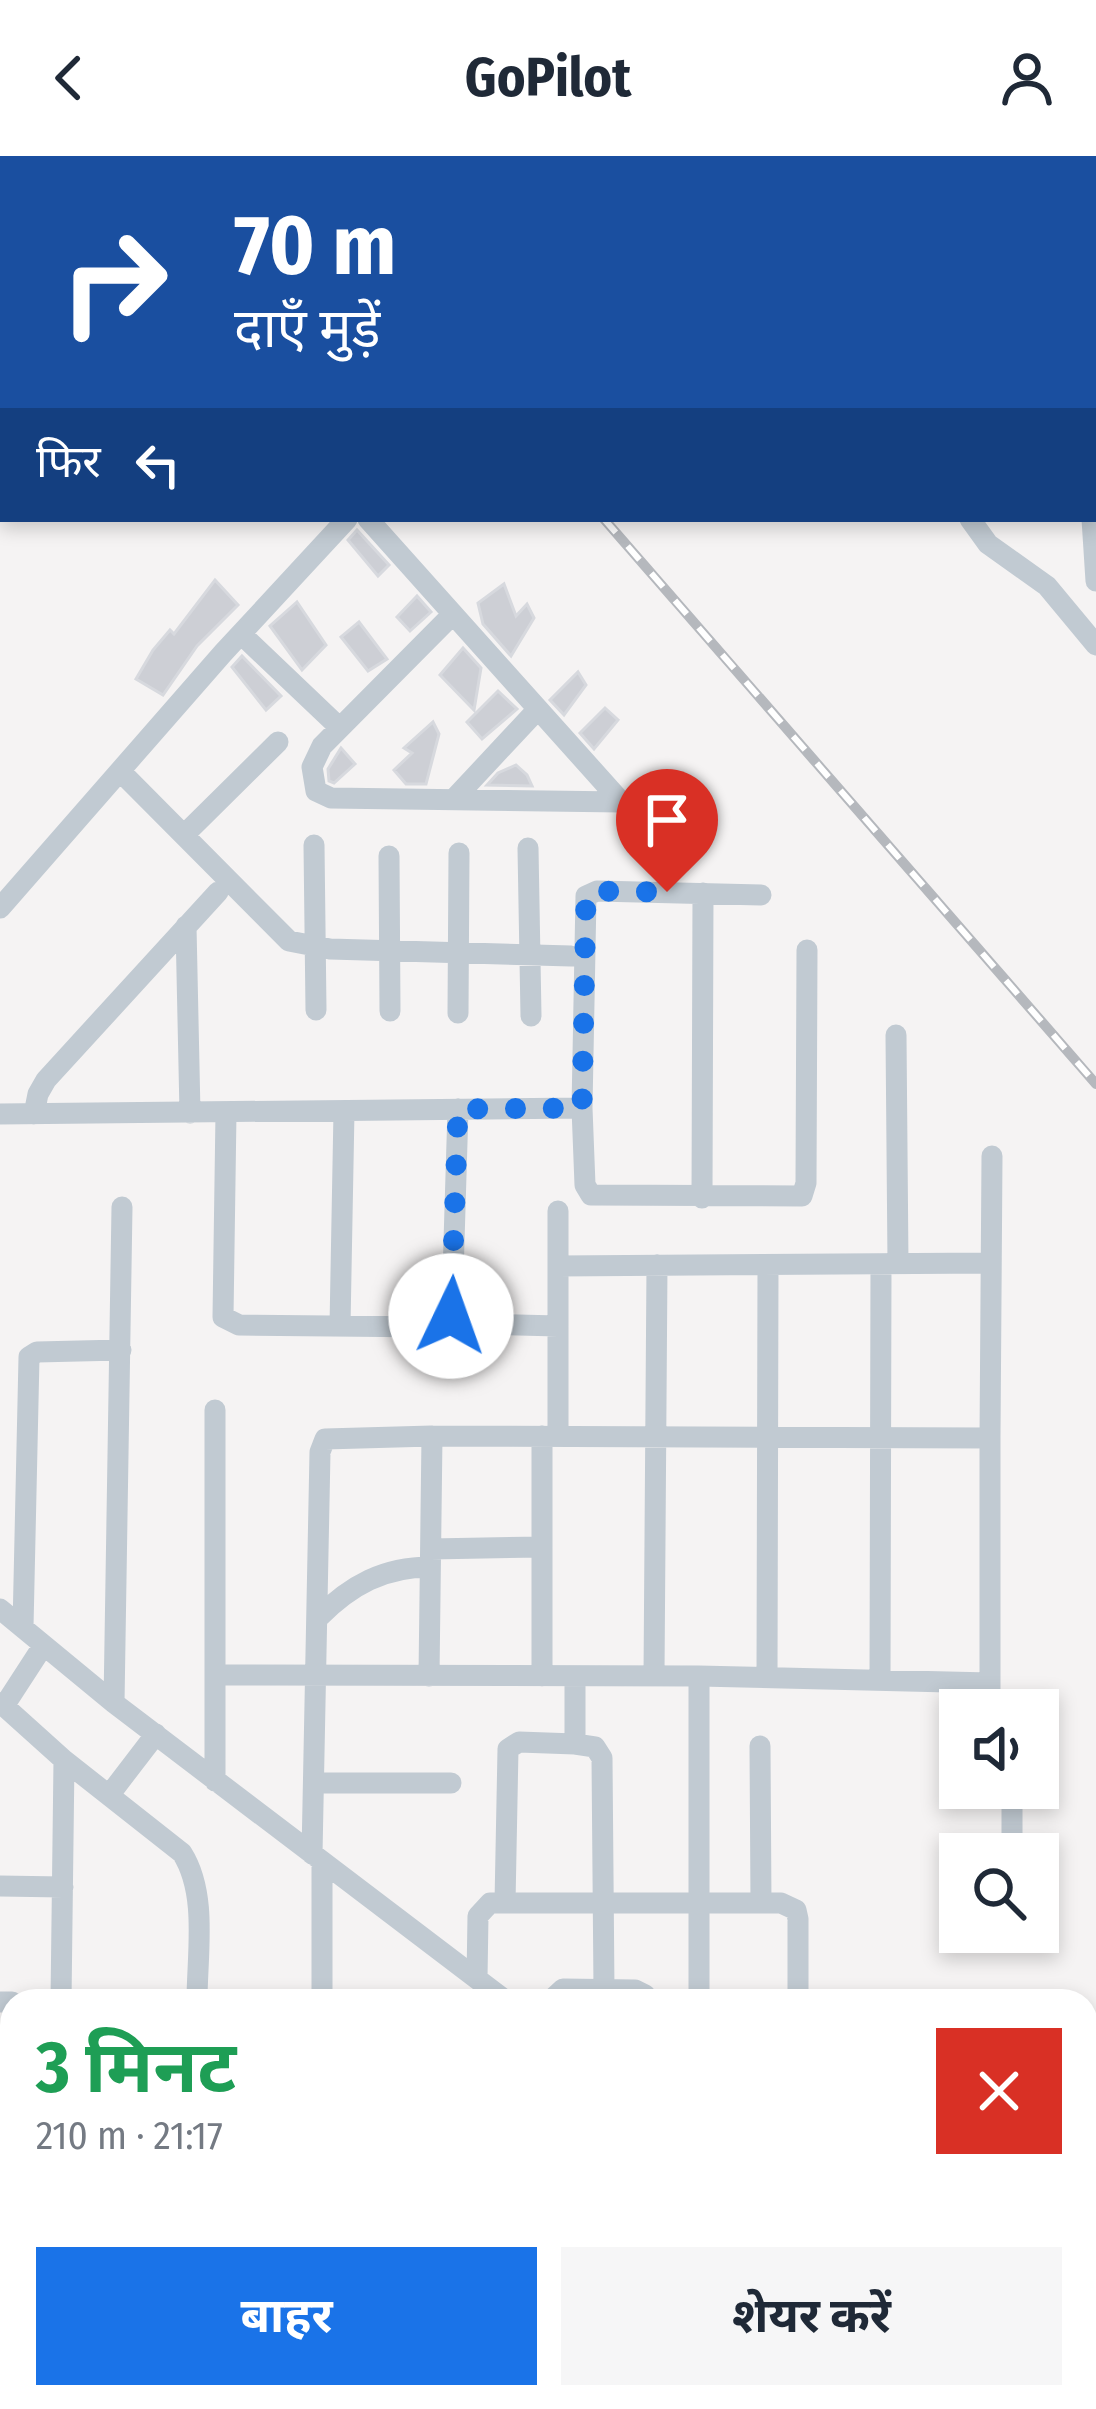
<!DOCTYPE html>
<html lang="hi">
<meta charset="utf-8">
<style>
body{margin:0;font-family:"Fira Sans Condensed","Noto Sans Devanagari",sans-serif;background:#f6f6f7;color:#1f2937;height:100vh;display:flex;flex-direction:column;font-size:45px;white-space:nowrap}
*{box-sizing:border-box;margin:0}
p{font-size:39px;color:#747a83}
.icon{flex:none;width:66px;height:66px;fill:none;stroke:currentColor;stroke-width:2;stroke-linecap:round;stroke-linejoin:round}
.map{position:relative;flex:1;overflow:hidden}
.side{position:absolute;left:0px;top:1833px;width:1098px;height:420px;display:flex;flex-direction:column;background:#fff;border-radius:36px 36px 0 0;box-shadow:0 6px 18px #0003}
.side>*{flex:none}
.hud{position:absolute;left:0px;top:0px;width:1098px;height:366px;box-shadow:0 6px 18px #0003;background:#1a4fa0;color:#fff;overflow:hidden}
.fabs{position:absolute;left:939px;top:1533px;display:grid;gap:24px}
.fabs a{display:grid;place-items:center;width:120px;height:120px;border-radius:0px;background:#fff;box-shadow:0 6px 18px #0003;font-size:60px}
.pin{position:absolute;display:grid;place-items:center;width:102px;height:102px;color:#fff;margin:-123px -51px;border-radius:50% 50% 50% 0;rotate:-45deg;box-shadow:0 0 12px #0007}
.pin .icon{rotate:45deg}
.me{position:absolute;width:132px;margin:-66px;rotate:3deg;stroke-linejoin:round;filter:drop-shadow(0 0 9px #0008)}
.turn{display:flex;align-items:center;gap:42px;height:252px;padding:0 36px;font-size:54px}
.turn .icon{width:156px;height:156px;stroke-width:2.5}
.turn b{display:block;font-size:84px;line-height:102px}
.then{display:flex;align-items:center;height:114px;padding:0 36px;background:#0003;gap:24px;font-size:45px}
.round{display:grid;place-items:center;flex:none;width:126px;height:126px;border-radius:0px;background:#f6f6f7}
.head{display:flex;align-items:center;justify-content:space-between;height:204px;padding:0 36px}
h1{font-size:72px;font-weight:700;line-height:90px;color:#1e9e55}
.cta{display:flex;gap:24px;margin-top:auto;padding:24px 36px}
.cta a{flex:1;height:138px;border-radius:0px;background:#1a73e8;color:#fff;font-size:48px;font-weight:700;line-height:138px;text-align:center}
.cta a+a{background:#f6f6f7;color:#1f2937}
header{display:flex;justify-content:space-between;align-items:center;height:156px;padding:0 36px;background:#fff;font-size:54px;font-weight:700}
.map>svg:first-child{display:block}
</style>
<header><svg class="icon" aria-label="back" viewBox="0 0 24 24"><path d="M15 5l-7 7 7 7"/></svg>GoPilot<svg class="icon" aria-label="person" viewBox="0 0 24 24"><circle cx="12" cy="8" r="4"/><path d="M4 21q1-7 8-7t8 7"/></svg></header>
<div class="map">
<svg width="1096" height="2253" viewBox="0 0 1096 2253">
<rect width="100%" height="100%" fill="#f5f3f3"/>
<path fill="#cdcfd5" stroke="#d7d9de" stroke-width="3" d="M357 374 389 409 378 420 348 384Z
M215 424 238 449 197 490 163 539 136 523 153 494 170 474 174 478Z
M504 428 516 460 527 448 534 462 511 500 483 468 478 447Z
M417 440 431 456 410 475 397 461Z
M297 446 326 489 302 514 270 470Z
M359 466 387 503 368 515 341 481Z
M463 492 481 512 474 554 440 519Z
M242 500 281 540 266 554 232 511Z
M578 516 586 529 564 559 550 544Z
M498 535 517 553 482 583 467 566Z
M605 552 618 564 594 593 580 577Z
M433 566 439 578 426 628H406L394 614 412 597 404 592Z
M341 592 355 608 334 627 329 625 328 613Z
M516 609 527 619 532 630 487 629 498 617Z"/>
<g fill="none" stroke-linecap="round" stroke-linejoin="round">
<path stroke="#c1cad2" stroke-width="21" d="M145 0 148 3
M865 3V0
M973 3V0
M1095 81H1096
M0 105 3 103
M0 209 3 207
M1095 253H1096
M0 316 3 314
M1095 328H1096
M368 363 658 687
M970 363 988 388 1047 430 1096 489
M1092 363 1096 425
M453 458 322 590 312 611 316 635 331 642 621 646
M241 478 340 572
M120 615 289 785 330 793 571 800
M453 644 538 553
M184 679 278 586
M314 689 316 854
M528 692 531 860
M389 700 390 855
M0 752 223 497 347 363
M186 770 190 957
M458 857 459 697
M896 879 898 1108
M582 952 585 1029 591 1039 802 1040 806 1027 807 794
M226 957 223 1161 239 1169 434 1171 450 1160 452 1152 458 953
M0 958 582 952 586 740 597 735 761 739
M34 958 38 938 46 924 218 736
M702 1042 703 737
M558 1055V1280
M558 1110 991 1107
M444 1167 558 1170
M340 1170 344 955
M215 1254V1625
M431 1393 542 1391
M0 1453 114 1547 506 1845
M319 1461C351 1429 384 1411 430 1411
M23 1471 29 1201 37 1196 121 1194
M215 1519 699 1520 990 1527V1282
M429 1520 432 1280
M542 1520V1280
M654 1520 657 1109
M767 1521 768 1109
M880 1524 881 1108
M990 1527V1554
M0 1547 4 1550 43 1490
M114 1547 122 1051
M4 1550 64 1604 61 1845
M575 1588 595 1591 602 1602 604 1834
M760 1590 761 1747
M64 1604 182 1697C208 1738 197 1798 197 1845
M314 1627H451
M110 1638 156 1578
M312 1698 320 1296 325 1283 432 1280 990 1282 992 1000
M1012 1698V1632
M0 1730 63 1731
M505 1747 508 1593 519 1586 575 1588V1520
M477 1822 478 1760 490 1747H781L796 1754 798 1763V1845
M322 1845V1705
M550 1845 563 1833 635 1834 645 1839V1845
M699 1845V1520
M0 1846H12
M0 1962 12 1956
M0 2117H12
M0 2218H12
M1002 2241 1017 2253
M439 2242 643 2250
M65 2253V2241
M196 2253V2241
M321 2253V2241
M740 2253V2241
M835 2253V2241"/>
<defs>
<path id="rail" d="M306 0 309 3
M604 363 1096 928"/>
</defs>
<use href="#rail" stroke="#b5b8bd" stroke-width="10"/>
<use href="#rail" stroke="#fff" stroke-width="6" stroke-dasharray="18" stroke-linecap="butt"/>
</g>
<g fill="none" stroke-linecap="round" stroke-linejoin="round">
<path stroke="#1a73e8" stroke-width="21" stroke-dasharray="0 37.8" d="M451 1160 458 953 582 952 586 740 596 735 667 736"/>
</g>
</svg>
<div class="fabs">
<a><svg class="icon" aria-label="sound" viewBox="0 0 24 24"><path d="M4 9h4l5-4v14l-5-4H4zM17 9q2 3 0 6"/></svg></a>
<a><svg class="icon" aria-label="search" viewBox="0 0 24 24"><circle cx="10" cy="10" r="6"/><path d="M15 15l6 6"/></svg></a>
</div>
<div class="pin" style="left:667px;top:736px;background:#d93025"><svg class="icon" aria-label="arrive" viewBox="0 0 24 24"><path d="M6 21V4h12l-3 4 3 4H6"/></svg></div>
<svg class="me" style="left:451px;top:1160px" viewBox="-20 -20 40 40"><circle r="19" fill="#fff"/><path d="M0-13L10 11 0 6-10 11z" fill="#1a73e8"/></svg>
<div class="hud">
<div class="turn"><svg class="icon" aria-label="right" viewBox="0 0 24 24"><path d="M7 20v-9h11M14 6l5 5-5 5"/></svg><div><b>70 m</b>दाएँ मुड़ें</div></div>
<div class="then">फिर<svg class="icon" aria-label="left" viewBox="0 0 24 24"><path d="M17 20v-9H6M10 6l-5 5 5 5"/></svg></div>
</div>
<section class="side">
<div class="head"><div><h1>3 मिनट</h1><p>210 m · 21:17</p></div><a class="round" style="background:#d93025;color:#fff"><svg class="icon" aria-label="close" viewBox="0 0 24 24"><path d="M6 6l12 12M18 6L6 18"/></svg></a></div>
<div class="cta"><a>बाहर</a><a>शेयर करें</a></div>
</section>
</div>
